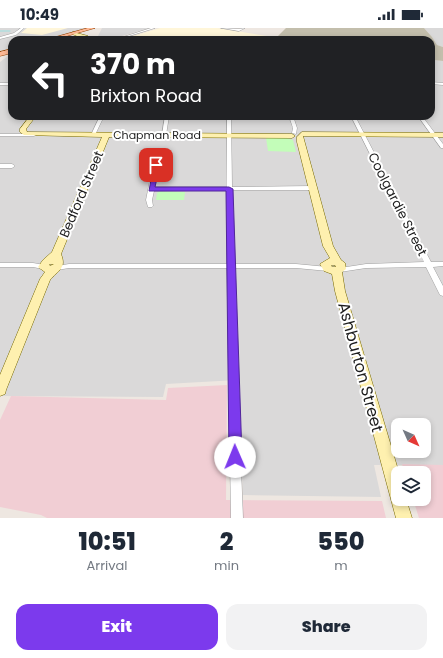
<!DOCTYPE html>
<style>
body{margin:0;font-family:Poppins,sans-serif;background:#f2f2f3;color:#1f2937;height:100vh;display:flex;flex-direction:column;font-size:15px;white-space:nowrap}
*{box-sizing:border-box;margin:0}
p{font-size:13px;color:#747a83}
.icon{flex:none;width:22px;height:22px;fill:none;stroke:currentColor;stroke-width:2;stroke-linecap:round;stroke-linejoin:round}
.map{position:relative;height:490px;overflow:hidden}
.sheet{display:flex;flex-direction:column;background:#fff;flex:1}
.sheet>*{flex:none}
.guide{position:absolute;left:8px;top:8px;width:427px;height:84px;border-radius:12px;box-shadow:0 2px 6px #0003;background:#202124;color:#fff;overflow:hidden}
.needle{width:26px;rotate:135deg}
.buttons{position:absolute;left:391px;top:390px;display:grid;gap:8px}
.buttons a{display:grid;place-items:center;width:40px;height:40px;border-radius:8px;background:#fff;box-shadow:0 2px 6px #0003;font-size:20px}
.pin{position:absolute;display:grid;place-items:center;width:34px;height:34px;color:#fff;margin:-17px;border-radius:8px;box-shadow:0 2px 6px #0006}
.me{position:absolute;width:44px;margin:-22px;rotate:359deg;stroke-linejoin:round;filter:drop-shadow(0 0 3px #0008)}
.turn{display:flex;align-items:center;gap:14px;height:84px;padding:0 16px;font-size:18px}
.turn .icon{width:52px;height:52px;stroke-width:2.5}
.turn b{display:block;font-size:28px;line-height:34px}
.eta{display:flex;justify-content:space-evenly;align-items:center;height:68px;text-align:center}
.eta b{font-size:24px;font-weight:800;line-height:28px}
.action{display:flex;gap:8px;margin-top:auto;padding:8px 16px}
.action a{flex:1;height:46px;border-radius:12px;background:#7c3aed;color:#fff;font-size:16px;font-weight:800;line-height:46px;text-align:center}
.action a+a{background:#f2f2f3;color:#1f2937}
.status{display:flex;justify-content:space-between;align-items:center;height:28px;padding:0 20px;background:#fff;direction:ltr}
.status svg{height:11px;fill:currentColor}
.map>svg:first-child{display:block}
</style>
<div class="status"><b>10:49</b><svg viewBox="0 0 49 12"><path d="M0 12V9h3v3zM5 12V6h3v6zM10 12V3h3v9zM15 12V0h3v12zM26 1h20v11H26zM47 4h2v5h-2z"/></svg></div>
<div class="map">
<svg width="443" height="490" viewBox="0 0 443 490">
<rect width="100%" height="100%" fill="#eee7e1"/>
<path fill="#dad9d9" fill-rule="evenodd" d="M0 0H88L42 12H12V20L0 23Z
M102 0H149L122 8H98Z
M424 0H443V19L437 17 432 9Z
M12 25V88H431V57H434L431 51V35L433 32 443 33V437H374L381 469 243 467 237 352 166 356 163 369 0 368V34ZM398 397H424V423H398Z"/>
<path fill="#f1ced4" d="M227 357 226 472 382 473 386 490H47L41 487 0 479V392L11 368 166 372 168 360Z
M402 436 443 437V490H419L413 471H424V445H405Z"/>
<path fill="#fff6d9" d="M27 0H68L42 7 21 5Z
M160 0H218L267 8 259 12H150L130 9Z"/>
<path fill="#c3beac" d="M286 0H424L432 9 437 17 443 19V33L434 32 431 35V12H261L269 8H278Z"/>
<path fill="#c3fdb9" d="M266 110H287L293 112 296 124 268 123Z
M160 163 185 164 184 172H156L157 165Z"/>
<g fill="none" stroke-linecap="round" stroke-linejoin="round">
<path stroke="#9de0e0" stroke-width="1" d="M0 3H10"/>
<defs>
<path id="street" d="M21 0H24L16 7 0 11V9L14 5Z
M151 0H155L126 9 142 12 118 10 84 11 82 10 123 9Z
M221 0 239 1 245 0 239 3Z
M431 54 443 55V57L431 56Z
M0 55H12V57H0Z
M100 88H104L95 107 91 108V107Z
M165 88H169L166 107 164 108 162 107Z
M227 88H231L232 159 313 158 316 160 313 162H232L233 236H296L328 239 331 241 328 243 296 240H233L243 490H231L227 240H69L57 242 54 240 57 238 69 236H227V162L154 163 152 172 153 178 152 179H148L146 172 153 137 156 135 159 137 154 159H227Z
M289 88H293L297 100 296 106 292 105 293 100Z
M351 88H355L431 234H443V238L433 239 443 258V268L440 267 426 239 366 240 340 244 337 242 340 240 366 236 424 234Z
M418 88H422L443 116V120H441Z
M0 106H34L36 107 34 108H0Z
M0 136H12L15 138 12 140H0Z
M0 235H33L45 237 46 239 43 241 33 239H0Z"/>
<path id="secondary" d="M73 4 88 8 91 12H87L72 6Z
M30 88H36L26 101 27 104 292 106 295 108 292 110 109 109 61 226C67 241 58 242 50 252L6 362 5 366 0 368V347L40 251 45 244 38 239 43 232 52 224 102 109 24 107 20 104V101ZM49 236H54L50 238Z
M302 104 443 105V109L303 108 333 218 341 232 345 235 346 241 342 244 345 263 399 445 398 471H406L412 490H396L335 263 332 246 324 243 320 236 330 230 323 218 297 114V109ZM331 237H335L336 239H332Z"/>
<path id="primary" d="M88 0H95L53 12H45Z
M12 21V25L0 28V24Z"/>
</defs>
<use href="#street" stroke="#a0a0a0" stroke-width="1"/>
<use href="#secondary" stroke="#766800" stroke-width="1"/>
<use href="#primary" stroke="#944100" stroke-width="1"/>
<use href="#street" fill="#fff" fill-rule="evenodd"/>
<use href="#secondary" fill="#fef0af" fill-rule="evenodd"/>
<use href="#primary" fill="#ffb995" fill-rule="evenodd"/>
</g>
<path fill="#7c3aed" stroke="#51269a" d="M154 135 160 137 155 159H229L233 161 242 429 240 433 235 435 231 433 229 429 226 163H149Z"/>
<g text-anchor="middle" stroke-width="4" stroke-linejoin="round" paint-order="stroke">
<g font-size="11" fill="#1c1c1c" stroke="#fff">
<text x="157" y="111">Chapman Road</text>
</g>
<g font-size="13" fill="#1c1c1c" stroke="#fff">
<text transform="translate(81 166) rotate(-67)" y="5">Bedford Street</text>
<text transform="translate(398 176) rotate(63)" y="5">Coolgardie Street</text>
</g>
<g font-size="16" fill="#1c1c1c" stroke="#fff">
<text transform="translate(361 339) rotate(75)" y="6">Ashburton Street</text>
</g>
</g>
</svg>
<div class="buttons">
<a><svg class="needle" viewBox="-14 -14 28 28"><path d="M0-13l5 13h-10z" fill="#e53935"/><path d="M0 13l5-13h-10z" fill="#747a83"/></svg></a>
<a><svg class="icon" aria-label="layers" viewBox="0 0 24 24"><path d="M12 4l9 5-9 5-9-5zM3 14l9 5 9-5"/></svg></a>
</div>
<div class="pin" style="left:156px;top:137px;background:#d93025"><svg class="icon" aria-label="arrive" viewBox="0 0 24 24"><path d="M6 21V4h12l-3 4 3 4H6"/></svg></div>
<svg class="me" style="left:235px;top:429px" viewBox="-20 -20 40 40"><circle r="19" fill="#fff"/><path d="M0-13L10 11 0 6-10 11z" fill="#7c3aed"/></svg>
<div class="guide">
<div class="turn"><svg class="icon" aria-label="left" viewBox="0 0 24 24"><path d="M17 20v-9H6M10 6l-5 5 5 5"/></svg><div><b>370 m</b>Brixton Road</div></div>
</div>
</div>
<section class="sheet">
<div class="eta">
<div><b>10:51</b><p>Arrival</p></div>
<div><b>2</b><p>min</p></div>
<div><b>550</b><p>m</p></div>
</div>
<div class="action"><a>Exit</a><a>Share</a></div>
</section>
